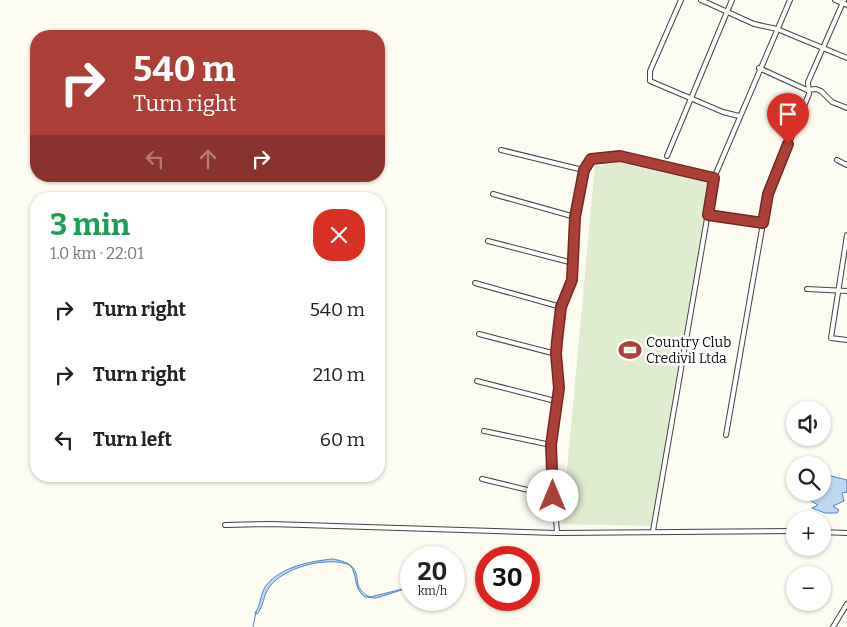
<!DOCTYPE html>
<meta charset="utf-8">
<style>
body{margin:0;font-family:Bitter,serif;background:#f2f2f2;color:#222;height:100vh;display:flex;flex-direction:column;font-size:19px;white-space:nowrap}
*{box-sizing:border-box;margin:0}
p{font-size:16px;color:#767676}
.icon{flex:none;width:28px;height:28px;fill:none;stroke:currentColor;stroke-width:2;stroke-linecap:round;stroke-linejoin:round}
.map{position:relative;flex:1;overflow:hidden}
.drawer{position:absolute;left:30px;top:192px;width:355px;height:290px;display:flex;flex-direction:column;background:#fff;border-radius:20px;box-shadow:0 1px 4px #0004}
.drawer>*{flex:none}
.guide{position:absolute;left:30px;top:30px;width:355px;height:152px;border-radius:20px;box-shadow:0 1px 4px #0004;background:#ad3f39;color:#fff;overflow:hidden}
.fabs{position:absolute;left:786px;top:401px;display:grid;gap:10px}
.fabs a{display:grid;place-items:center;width:45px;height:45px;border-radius:50%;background:#fff;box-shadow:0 1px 4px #0004;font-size:25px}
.speed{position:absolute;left:400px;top:546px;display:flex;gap:10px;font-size:25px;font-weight:700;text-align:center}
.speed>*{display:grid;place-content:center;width:65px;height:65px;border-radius:50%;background:#fff;box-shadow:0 1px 4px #0004;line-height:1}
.speed small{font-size:12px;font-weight:400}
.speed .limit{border:8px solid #d22;background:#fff;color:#111}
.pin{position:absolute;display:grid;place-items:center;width:42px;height:42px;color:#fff;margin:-51px -21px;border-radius:50% 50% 50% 0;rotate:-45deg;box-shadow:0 0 5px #0007}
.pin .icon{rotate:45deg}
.me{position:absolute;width:55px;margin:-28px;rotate:0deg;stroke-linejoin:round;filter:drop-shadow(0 0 4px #0008)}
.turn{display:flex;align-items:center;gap:18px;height:105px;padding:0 20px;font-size:22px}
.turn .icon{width:65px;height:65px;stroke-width:2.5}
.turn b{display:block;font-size:35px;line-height:42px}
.lanes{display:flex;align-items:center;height:48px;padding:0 20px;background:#0003;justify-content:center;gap:25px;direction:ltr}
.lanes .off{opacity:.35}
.round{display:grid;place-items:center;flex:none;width:52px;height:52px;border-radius:20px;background:#f2f2f2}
.overview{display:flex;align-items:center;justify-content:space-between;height:85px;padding:0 20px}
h1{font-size:30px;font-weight:700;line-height:38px;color:#1e9e55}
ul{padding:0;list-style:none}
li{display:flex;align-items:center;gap:15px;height:65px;padding:0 20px}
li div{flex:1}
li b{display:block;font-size:19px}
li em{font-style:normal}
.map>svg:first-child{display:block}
</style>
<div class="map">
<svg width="847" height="627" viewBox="0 0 847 627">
<rect width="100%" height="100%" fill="#fdfcf2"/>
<path fill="#e0ecd0" d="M617 162 711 183 652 526 562 524 595 165 602 166Z"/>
<path fill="#bdd7ee" stroke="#4e85bc" d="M823 474 847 480V492L842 493 844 501 833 506 839 510 837 513H825L812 508 818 505 811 501 810 493 822 492Z
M333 559C372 566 345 586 370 597L411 587 376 598 365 597C353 589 358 575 350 565 327 556 285 567 270 586 263 595 264 606 257 614L255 613C261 605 260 595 265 587 279 567 311 561 333 559Z"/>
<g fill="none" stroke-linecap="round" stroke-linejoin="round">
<path stroke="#4e85bc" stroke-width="1" d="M253 627 256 612"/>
<defs>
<path id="street" d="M681 0 650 71V81L723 112 739 116
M701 0 754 24 777 29 847 58
M835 0 847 5
M759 68 807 90 816 89 821 91 832 102 847 108
M501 150 583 170
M667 156 732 0
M837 160 847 165
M493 194 575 217
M708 215 763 223 768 194 809 94 808 82 844 0
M847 235 831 338 847 340
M488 241 573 263
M475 283 561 307
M807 289 847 291
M479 334 556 354
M477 381 559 402
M484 431 551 445
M726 435 763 223
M482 479 553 496
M225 525 271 524 557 533 795 531
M653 531 714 178 790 0
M822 532 847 533
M557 533 551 445 559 388 556 354 561 307 572 280 575 217 583 170 591 159 620 156 714 178
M833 627 847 604"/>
</defs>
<use href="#street" stroke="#424242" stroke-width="6"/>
<use href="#street" stroke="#fff" stroke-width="4"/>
</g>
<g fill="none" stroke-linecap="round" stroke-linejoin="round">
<defs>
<path id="route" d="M553 496 551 445 559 388 556 354 557 341 561 307 572 280 575 217 584 170 591 159 620 156 714 178 708 215 763 223 768 194 788 144"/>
</defs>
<use href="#route" stroke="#702925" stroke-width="12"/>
<use href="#route" stroke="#ad3f39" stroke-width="9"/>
</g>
<defs>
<symbol id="stadium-bare" viewBox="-9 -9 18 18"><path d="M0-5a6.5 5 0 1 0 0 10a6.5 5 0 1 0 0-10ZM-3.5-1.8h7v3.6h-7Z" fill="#ad3f39" stroke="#fff" stroke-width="2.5" paint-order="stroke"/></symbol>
</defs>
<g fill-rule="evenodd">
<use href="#stadium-bare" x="614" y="334" width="32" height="32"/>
</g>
<g text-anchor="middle" stroke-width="5" stroke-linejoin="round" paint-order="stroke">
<g font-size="14" fill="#0f0f0f" stroke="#fff" text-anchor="start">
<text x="646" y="347">Country Club<tspan x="646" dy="16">Credivil Ltda</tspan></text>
</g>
</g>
</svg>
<div class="fabs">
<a><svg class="icon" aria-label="sound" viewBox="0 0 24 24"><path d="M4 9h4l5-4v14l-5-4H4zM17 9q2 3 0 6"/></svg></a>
<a><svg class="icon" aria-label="search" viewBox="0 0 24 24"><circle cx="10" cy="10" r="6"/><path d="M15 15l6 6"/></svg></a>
<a>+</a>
<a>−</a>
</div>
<div class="speed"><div>20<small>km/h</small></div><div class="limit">30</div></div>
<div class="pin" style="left:788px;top:144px;background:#d93025"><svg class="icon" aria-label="arrive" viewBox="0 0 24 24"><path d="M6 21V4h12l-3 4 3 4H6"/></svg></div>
<svg class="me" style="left:553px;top:496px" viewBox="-20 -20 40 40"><circle r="19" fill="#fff"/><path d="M0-13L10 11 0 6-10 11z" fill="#ad3f39"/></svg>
<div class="guide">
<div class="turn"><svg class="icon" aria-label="right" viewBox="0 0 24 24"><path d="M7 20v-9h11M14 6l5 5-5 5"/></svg><div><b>540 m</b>Turn right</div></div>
<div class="lanes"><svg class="icon off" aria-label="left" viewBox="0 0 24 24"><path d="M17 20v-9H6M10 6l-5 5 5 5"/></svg><svg class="icon off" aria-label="ahead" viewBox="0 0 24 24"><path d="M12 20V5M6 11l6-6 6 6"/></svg><svg class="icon" aria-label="right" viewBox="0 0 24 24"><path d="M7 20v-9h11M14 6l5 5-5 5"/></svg></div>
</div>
<section class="drawer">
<div class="overview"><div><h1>3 min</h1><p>1.0 km · 22:01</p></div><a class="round" style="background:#d93025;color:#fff"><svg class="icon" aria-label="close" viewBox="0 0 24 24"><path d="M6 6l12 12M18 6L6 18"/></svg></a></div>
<ul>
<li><svg class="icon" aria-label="right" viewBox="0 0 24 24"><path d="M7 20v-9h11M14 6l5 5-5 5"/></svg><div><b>Turn right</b></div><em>540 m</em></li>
<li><svg class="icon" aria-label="right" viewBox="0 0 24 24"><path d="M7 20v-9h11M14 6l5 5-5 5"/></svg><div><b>Turn right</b></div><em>210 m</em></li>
<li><svg class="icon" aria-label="left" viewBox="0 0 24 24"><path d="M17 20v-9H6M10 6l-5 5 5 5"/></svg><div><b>Turn left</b></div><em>60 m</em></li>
</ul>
</section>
</div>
